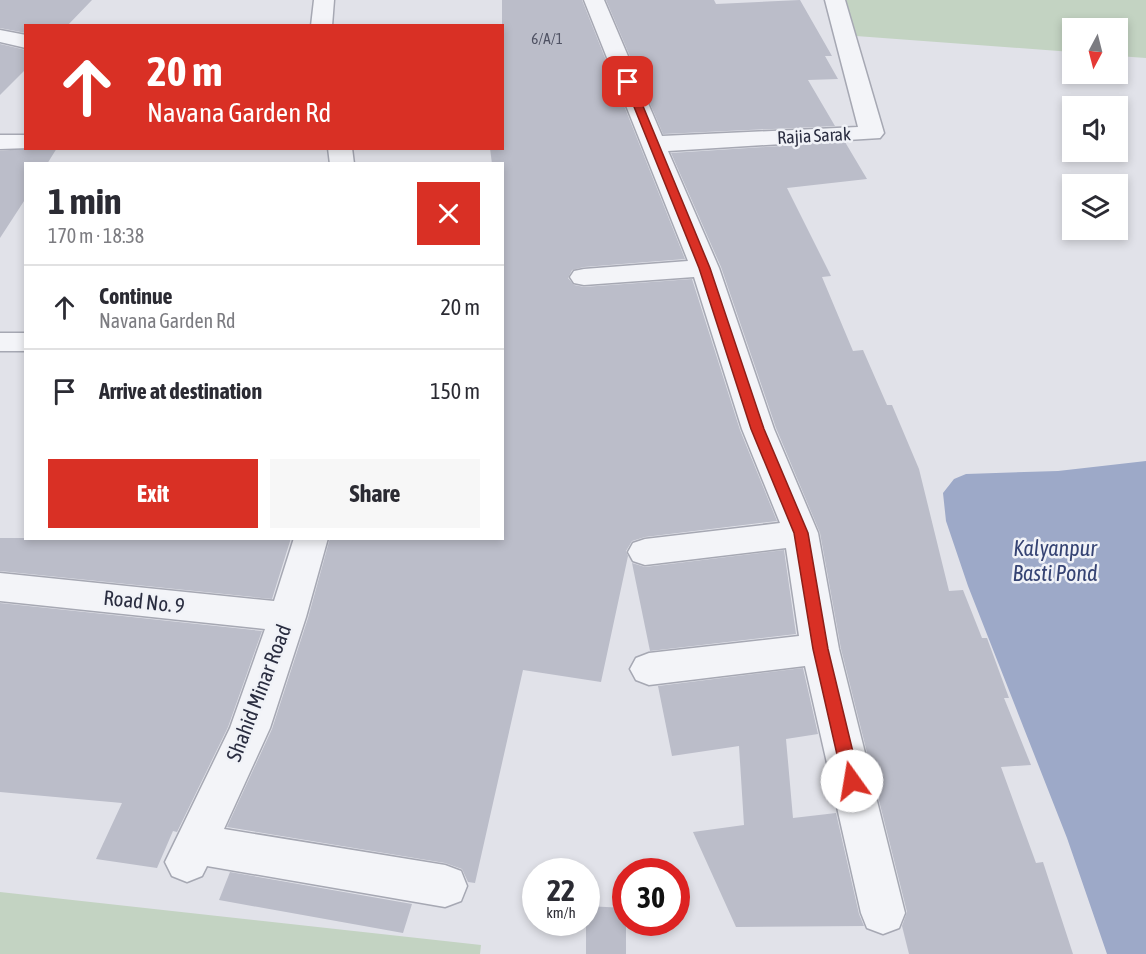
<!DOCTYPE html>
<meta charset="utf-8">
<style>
body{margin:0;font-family:"Asap Condensed",sans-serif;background:#f7f7f7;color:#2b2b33;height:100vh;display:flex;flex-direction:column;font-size:22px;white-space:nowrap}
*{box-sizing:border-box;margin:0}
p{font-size:20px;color:#7c7c81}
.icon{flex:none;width:33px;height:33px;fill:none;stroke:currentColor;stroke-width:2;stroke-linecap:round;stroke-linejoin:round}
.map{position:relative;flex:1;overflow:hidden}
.side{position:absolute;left:24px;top:162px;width:480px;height:378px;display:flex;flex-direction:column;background:#fff;border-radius:0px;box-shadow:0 3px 9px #0003}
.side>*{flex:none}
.banner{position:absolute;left:24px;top:24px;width:480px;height:126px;border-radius:0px;box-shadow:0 3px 9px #0003;background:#d93025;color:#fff;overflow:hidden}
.needle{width:39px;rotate:187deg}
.fabs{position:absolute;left:1062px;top:18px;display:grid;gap:12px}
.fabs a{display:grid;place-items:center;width:66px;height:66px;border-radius:0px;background:#fff;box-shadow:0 3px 9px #0003;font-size:30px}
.speed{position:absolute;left:522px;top:858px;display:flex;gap:12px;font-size:30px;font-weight:700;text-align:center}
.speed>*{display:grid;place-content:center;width:78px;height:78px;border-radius:50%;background:#fff;box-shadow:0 3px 9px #0003;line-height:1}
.speed small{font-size:15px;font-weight:400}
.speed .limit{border:9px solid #d22;background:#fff;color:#111}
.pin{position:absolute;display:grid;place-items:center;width:51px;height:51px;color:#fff;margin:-26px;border-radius:12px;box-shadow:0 3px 9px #0006}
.me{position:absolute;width:66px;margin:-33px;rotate:347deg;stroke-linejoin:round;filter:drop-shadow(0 0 4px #0008)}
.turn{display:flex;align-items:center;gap:21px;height:126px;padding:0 24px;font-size:27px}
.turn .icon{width:78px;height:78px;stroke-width:2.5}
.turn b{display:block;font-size:42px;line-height:51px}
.round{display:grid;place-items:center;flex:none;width:63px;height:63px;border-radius:0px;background:#f7f7f7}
.overview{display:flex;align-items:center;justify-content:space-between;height:102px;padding:0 24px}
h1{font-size:36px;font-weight:700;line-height:45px}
.primary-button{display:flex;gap:12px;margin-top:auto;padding:12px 24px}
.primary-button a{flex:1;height:69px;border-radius:0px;background:#d93025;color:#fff;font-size:24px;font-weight:700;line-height:69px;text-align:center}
.primary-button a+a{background:#f7f7f7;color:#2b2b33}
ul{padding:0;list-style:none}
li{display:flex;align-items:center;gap:18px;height:84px;padding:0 24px;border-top:2px solid #e1e1e2}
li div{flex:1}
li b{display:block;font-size:22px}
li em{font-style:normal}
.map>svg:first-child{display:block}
</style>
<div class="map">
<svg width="1146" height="954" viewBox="0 0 1146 954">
<rect width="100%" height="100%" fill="#e1e2e9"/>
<path fill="#c3d3c2" d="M846 0H1146V58L1118 56V28H1072V52L856 36Z
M0 892 481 945 480 954H0Z"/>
<path fill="#9da9c8" d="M1146 461V954H1107L1067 838 968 586 946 521 943 493 954 479 966 474 1058 471Z"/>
<path fill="#bbbdc9" d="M0 0H92L67 26H26V33L0 28Z
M502 0H582L685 259 584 267 572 270 568 278 574 285 584 287 692 279 740 430 777 521 645 537 632 541 626 551 628 556 601 682 523 670 475 883 468 882 462 869 445 863 227 827 272 729 308 618 330 538H502V164H492L490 148H502Z
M606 0H714L716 4 800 0 832 56H825L838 79 808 80 835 126 663 134Z
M0 44 26 50V69L0 95Z
M845 142 867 179 787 188 831 276 822 277 853 351 863 350 887 405H892L919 469 949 591 963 590 982 638H987L1009 698H1004L1031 765 1001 767 1036 863 1043 862 1073 954H909L902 926 907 912 841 649 820 533 776 428 721 267 671 153Z
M31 148H57L47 164H26V198L0 238V151Z
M0 538H291L272 599 0 571Z
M784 550 796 634 650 651 632 563 645 567Z
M0 603 262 631 228 727 177 832 173 831 157 868 96 859 122 803 0 792Z
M803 668 818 734 786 739 793 818 836 813 859 914 864 926 736 927 693 832 744 825 739 746 672 756 658 686Z
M230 872 412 904 403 933 219 900Z
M586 906 626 908V954H586Z"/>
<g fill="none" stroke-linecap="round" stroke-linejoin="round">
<defs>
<path id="minor" d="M314 0H334L332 26H311Z
M584 0H604L662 136 858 127 825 0H845L884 133 880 138 668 151 719 268 774 429 818 533 839 649 905 913 899 928 883 934 867 928 861 913 805 666 649 685 636 680 630 669 636 658 649 653 799 636 786 548 645 565 633 561 628 552 633 543 645 539 780 523 742 429 694 277 584 285 574 283 570 277 574 271 584 269 688 261Z
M0 30 26 35V48L0 42Z
M0 135H26V148H29L0 149Z
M328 148H352L354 164H330Z
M0 333H26V351H0Z
M294 538H328L306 617 270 728 224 829 445 865 461 871 467 886 461 901 445 907 207 866 202 876 187 882 172 876 165 862 230 728 265 629 0 601V573L274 601Z"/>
</defs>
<use href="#minor" stroke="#a6a8b3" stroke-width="3"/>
<use href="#minor" fill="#f3f4f8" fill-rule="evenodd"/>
</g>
<path fill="#d93025" stroke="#8d1f18" stroke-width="1.5" d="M628 79 633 82 710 268 764 429 808 533 828 649 860 781 858 786 852 788 846 786 843 781 813 649 794 533 751 429 699 268 624 82Z"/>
<g text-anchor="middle" stroke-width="5" stroke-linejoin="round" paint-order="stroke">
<g font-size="15" fill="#4e5162">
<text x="547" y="44">6/A/1</text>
</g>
<g font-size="18" fill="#2a2d40" stroke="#f0f2f7">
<text transform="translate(814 136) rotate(-3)" y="6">Rajia Sarak</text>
</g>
<g font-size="21" fill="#2a2d40" stroke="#f0f2f7">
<text transform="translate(144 602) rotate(6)" y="7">Road No. 9</text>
<text transform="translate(259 693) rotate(-69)" y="7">Shahid Minar Road</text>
</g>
<g font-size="22" font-style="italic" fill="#354373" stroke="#f0f2f7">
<text x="1055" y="556">Kalyanpur<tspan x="1055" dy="25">Basti Pond</tspan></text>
</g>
</g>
</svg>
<div class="fabs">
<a><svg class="needle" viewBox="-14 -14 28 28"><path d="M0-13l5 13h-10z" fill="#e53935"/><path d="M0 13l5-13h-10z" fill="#7c7c81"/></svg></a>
<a><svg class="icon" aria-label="sound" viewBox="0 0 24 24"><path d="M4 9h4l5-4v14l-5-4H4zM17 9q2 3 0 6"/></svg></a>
<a><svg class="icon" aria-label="layers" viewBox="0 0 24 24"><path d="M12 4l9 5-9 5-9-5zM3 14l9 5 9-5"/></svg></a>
</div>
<div class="speed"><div>22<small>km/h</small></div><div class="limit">30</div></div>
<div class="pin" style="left:628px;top:82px;background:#d93025"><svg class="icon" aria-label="arrive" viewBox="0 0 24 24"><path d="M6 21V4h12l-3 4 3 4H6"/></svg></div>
<svg class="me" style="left:852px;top:781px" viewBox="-20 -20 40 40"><circle r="19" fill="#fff"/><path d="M0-13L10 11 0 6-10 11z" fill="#d93025"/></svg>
<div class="banner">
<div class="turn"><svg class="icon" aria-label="ahead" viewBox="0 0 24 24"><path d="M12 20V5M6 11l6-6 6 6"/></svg><div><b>20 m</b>Navana Garden Rd</div></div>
</div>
<section class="side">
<div class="overview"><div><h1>1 min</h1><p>170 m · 18:38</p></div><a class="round" style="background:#d93025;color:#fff"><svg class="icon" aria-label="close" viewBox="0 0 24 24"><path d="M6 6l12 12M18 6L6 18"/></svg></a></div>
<ul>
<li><svg class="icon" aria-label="ahead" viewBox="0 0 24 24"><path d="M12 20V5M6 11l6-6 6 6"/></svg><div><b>Continue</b><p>Navana Garden Rd</p></div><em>20 m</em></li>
<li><svg class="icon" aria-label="arrive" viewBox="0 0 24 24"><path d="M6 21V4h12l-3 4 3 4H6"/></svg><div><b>Arrive at destination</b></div><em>150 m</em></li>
</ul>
<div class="primary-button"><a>Exit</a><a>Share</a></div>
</section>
</div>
